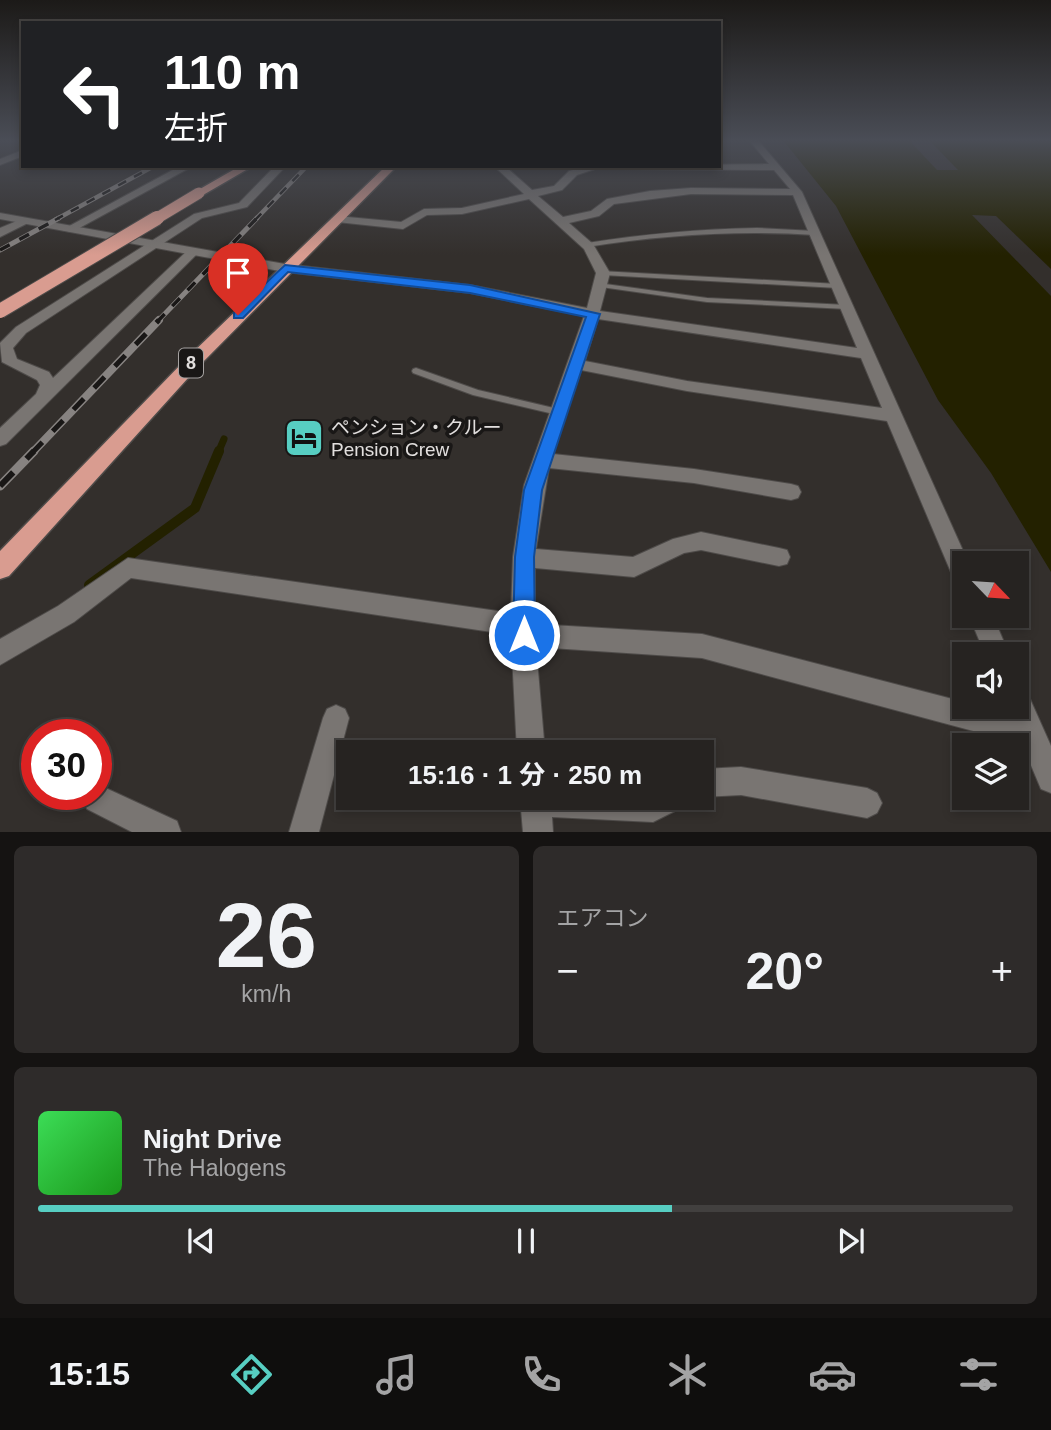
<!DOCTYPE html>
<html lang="ja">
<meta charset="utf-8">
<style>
:root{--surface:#262321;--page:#2e2b2a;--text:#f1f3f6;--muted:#a4a4a5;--line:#42403f;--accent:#57cec2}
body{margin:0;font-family:Helvetica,"Noto Sans JP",sans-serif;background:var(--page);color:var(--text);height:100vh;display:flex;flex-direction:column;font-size:26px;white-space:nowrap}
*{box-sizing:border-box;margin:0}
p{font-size:23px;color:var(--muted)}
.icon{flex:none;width:38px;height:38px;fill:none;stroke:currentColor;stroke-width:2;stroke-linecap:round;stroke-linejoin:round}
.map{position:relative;height:832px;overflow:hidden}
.panel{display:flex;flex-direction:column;gap:14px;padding:14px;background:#151312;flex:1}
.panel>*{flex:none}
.guide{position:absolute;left:21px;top:21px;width:700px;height:147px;border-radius:0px;box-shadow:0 4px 10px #0003,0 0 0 2px var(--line);background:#202124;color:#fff;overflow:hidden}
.needle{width:46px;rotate:115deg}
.controls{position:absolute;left:952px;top:551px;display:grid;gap:14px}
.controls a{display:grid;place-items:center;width:77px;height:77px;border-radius:0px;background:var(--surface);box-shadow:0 4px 10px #0003,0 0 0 2px var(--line);font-size:35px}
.speed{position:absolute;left:21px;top:719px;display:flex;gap:14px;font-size:35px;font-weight:700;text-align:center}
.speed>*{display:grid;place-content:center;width:91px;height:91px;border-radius:50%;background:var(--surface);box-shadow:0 4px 10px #0003,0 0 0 2px var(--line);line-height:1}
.speed .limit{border:10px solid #d22;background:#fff;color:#111}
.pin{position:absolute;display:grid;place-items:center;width:60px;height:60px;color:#fff;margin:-72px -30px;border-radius:50% 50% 50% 0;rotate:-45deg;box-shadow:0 0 7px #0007}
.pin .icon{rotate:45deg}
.me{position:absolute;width:77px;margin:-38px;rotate:0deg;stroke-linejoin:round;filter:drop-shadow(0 0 5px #0008)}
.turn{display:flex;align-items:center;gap:24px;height:147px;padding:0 28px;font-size:32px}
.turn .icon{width:91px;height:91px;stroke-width:2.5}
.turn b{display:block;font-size:49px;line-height:60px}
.big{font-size:52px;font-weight:700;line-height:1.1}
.panel .widget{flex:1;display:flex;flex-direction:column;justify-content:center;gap:10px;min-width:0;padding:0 24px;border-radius:10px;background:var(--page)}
.panel .dial{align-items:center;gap:0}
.dial b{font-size:91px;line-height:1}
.song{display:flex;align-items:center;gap:21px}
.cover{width:84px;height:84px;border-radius:10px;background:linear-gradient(135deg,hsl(130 70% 55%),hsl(120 70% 35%))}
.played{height:7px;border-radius:4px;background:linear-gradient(90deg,var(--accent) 65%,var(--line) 65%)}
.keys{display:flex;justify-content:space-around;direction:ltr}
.heat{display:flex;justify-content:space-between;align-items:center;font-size:38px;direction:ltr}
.panel .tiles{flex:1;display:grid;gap:14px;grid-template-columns:1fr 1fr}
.widget:last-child{grid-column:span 2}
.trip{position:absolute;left:336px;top:740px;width:378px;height:70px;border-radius:0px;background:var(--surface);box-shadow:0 4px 10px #0003,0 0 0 2px var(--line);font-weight:700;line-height:70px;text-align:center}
.dock{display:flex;height:112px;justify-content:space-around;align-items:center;background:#0f0e0d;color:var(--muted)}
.dock .icon{width:49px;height:49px}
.dock .on{color:var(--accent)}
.dock b{font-size:32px;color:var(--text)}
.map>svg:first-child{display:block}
.water{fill:#232100}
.pier{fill:#332f2c}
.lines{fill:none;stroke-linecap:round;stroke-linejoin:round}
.stream-far1{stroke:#232100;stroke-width:7}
.stream{stroke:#232100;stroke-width:10}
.service-casing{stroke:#4e4b49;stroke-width:2}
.minor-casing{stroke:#4e4b49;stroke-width:2}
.tertiary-casing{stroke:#4e4b49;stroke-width:2}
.trunk-casing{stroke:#4e4b49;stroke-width:3}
.service{fill:#797572;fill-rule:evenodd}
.minor{fill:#797572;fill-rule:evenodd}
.tertiary{fill:#797572;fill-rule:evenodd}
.trunk{fill:#d99c90;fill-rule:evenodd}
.rail-far3-casing{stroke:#878381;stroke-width:4.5}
.rail-far2-casing{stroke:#878381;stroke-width:5}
.rail-far1-casing{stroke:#878381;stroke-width:8}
.rail-casing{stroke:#878381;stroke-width:9}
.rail-far3{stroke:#191716;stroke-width:2.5;stroke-dasharray:9;stroke-linecap:butt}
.rail-far2{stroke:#191716;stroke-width:3.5;stroke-dasharray:11;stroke-linecap:butt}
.rail-far1{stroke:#191716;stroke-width:5;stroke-dasharray:15;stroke-linecap:butt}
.rail{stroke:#191716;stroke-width:6;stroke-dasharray:19;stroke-linecap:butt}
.trunk-bridge-far1-casing{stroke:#4e4b49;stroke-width:13;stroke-linecap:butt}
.trunk-bridge-casing{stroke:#4e4b49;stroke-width:16;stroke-linecap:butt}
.trunk-bridge-far1{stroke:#d99c90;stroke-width:11}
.trunk-bridge{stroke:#d99c90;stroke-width:14}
.route{fill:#1a73e8;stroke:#114b97;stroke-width:2}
.labels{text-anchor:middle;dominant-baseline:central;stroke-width:7;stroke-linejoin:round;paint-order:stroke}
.shield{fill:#191716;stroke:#a6a3a2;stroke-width:2}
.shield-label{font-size:18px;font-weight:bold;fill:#e2dfde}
.poi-label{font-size:19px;fill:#e2dfde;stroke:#191716;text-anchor:start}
</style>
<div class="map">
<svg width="1051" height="832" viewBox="0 0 1051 832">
<rect width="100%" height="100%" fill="#332f2c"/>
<polygon class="water" points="782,139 1051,139 1051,572 991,473 938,400 836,206"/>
<g class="pier">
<polygon points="908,139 928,139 958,170 937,170"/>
<polygon points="972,215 996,216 1051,269 1051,296"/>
</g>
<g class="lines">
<polyline class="stream-far1" points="218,453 224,439"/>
<polyline class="stream" points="89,585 195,508 219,451"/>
<g class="service-casing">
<g id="service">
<path d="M757,228L815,231L818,233L815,235C738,230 663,235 587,247L584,245L587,243C644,234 700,229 757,228Z"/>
<polygon points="600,271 838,284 842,286 838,288 603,275 600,275"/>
<polygon points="598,283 707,298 847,305 851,307 847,309 707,302 601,287 598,287"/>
<polygon points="416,368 478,390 558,409 563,412 558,415 473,395 413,373 412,371 413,369"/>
</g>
</g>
<g class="minor-casing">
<g id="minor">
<path d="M748,139H757L802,192L969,564H964V587L956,584L953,577L887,421L687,391L581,370L553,454L694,469L791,484L798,486L801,492L798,498L791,500L694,483L549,468L536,549L633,557L673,539L701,532L779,548L787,550L790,557L787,564L779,566L701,550L684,553L634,577L535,568V624L702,634L964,702V707H983L1010,714L1007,707H1017V686L1026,690L1051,746V793L1041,789L1022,744L702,658L536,647L545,752H517L511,635L131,578L74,622L0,665V639L58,606L128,558L511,613L513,557L524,485L584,316L470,293L285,272L279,268L285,264L470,285L587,308L596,273L584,249L529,199L462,214L427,215L403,229L337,222L331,219L337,216L401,222L424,209L462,208L524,194L494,166H505L532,190L554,186L569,171L587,166H604L577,175L562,190L538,196L563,217L591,211L607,199L650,191L691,188L790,189L774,170L617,169L612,166L769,164ZM691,194L793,195L857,348L600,311L610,273L593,244L569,223L599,216L614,204ZM598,319L861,358L882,408L687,381L585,361Z"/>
<polygon points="23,150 23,156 0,165 0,159"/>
<polygon points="180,166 193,166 72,232 62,230"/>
<polygon points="275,166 286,166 247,207 202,218 26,333 13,348 17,359 49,372 53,378 188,250 198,253 6,444 0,446 0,428 36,394 40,385 37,380 2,362 0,343 16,327 194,214 239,203"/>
<polygon points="24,218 30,221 28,223 0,237 0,228"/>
<polygon points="969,616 993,616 1009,654 985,654"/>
<polygon points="336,705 345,709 349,718 319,832 289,832 323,718 327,709"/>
<polygon points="741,767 867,788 877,793 882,803 877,813 867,818 741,795 702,797 702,769"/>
<polygon points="97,784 177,821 181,832 132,832 87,809 82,799 84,794 96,794"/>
<polygon points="520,798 686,798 681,808 653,822 552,817 553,832 523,832"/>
</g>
</g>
<g class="tertiary-casing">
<polygon id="tertiary" points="0,213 285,264 291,268 285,272 0,219"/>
</g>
<g class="trunk-casing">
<g id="trunk">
<polygon points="240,166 253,166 203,195 193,193"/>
<polygon points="386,166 397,166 198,367 9,576 0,579 0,551 186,359"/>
</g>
</g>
<use href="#service" class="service"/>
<use href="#minor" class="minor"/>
<use href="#tertiary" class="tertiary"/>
<use href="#trunk" class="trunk"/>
<g class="rail-far3-casing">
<g id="rail-far3">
<polyline points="55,220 154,166"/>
<polyline points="255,220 307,166"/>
</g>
</g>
<g class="rail-far2-casing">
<g id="rail-far2">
<polyline points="0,250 59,218"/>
<polyline points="157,322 257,218"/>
</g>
</g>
<g class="rail-far1-casing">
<polyline id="rail-far1" points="32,453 159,320"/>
</g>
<g class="rail-casing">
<polyline id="rail" points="0,486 34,451"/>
</g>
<use href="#rail-far3" class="rail-far3"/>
<use href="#rail-far2" class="rail-far2"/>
<use href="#rail-far1" class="rail-far1"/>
<use href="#rail" class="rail"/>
<g class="trunk-bridge-far1-casing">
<polyline id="trunk-bridge-far1" points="154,220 199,193"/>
</g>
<g class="trunk-bridge-casing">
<polyline id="trunk-bridge" points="0,311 157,218"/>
</g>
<use href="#trunk-bridge-far1" class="trunk-bridge-far1"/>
<use href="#trunk-bridge" class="trunk-bridge"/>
</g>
<linearGradient id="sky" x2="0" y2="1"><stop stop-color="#1c1a18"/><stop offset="0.55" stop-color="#4a4d56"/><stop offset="1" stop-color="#4a4d56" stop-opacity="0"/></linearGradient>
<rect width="1051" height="255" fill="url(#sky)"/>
<polygon class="route" points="285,265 470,285 600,314 542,490 534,557 535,635 532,643 524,646 516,643 513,635 515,557 524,490 586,317 470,293 288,272 243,318 234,318 234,313"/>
<defs>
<g id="hotel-square" transform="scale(2.0125)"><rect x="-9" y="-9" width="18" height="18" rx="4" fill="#57cec2" stroke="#191716"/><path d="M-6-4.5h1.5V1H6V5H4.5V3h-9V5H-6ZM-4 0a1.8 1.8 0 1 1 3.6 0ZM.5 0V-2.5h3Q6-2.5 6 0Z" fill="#111"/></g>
</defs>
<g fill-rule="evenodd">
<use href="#hotel-square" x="304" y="438"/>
</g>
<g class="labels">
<rect class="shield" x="179" y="348.5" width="24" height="29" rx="5"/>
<g class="shield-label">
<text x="191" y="363">8</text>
</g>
<g class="poi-label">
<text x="331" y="427">ペンション・クルー<tspan x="331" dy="22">Pension Crew</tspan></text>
</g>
</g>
</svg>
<div class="controls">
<a><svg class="needle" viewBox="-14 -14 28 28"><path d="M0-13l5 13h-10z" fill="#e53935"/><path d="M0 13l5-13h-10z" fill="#a4a4a5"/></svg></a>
<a><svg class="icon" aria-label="sound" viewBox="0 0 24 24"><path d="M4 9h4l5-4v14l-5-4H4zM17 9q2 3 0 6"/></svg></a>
<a><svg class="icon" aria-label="layers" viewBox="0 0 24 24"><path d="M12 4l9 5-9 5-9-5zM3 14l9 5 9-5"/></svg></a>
</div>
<div class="speed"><div class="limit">30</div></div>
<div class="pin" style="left:238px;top:315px;background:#d93025"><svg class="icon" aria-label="arrive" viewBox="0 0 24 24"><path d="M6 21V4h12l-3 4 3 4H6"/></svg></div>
<svg class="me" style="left:524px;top:635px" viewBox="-20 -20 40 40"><circle r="17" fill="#1a73e8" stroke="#fff" stroke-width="3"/><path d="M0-11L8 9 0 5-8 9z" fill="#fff"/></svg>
<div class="trip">15:16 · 1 分 · 250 m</div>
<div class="guide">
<div class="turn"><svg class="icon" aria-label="left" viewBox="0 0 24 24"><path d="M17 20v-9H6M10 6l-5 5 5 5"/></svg><div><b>110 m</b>左折</div></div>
</div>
</div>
<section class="panel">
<div class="tiles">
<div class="widget dial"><b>26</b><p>km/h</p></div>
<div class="widget"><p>エアコン</p>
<div class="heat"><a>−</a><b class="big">20°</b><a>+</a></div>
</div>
<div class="widget">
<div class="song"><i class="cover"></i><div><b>Night Drive</b><p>The Halogens</p></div></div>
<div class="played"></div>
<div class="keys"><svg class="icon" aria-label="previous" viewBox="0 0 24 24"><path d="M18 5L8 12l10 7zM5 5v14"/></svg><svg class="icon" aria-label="pause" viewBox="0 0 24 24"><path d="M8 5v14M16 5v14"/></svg><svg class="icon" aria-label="next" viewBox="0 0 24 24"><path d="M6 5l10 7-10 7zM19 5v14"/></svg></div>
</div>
</div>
</section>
<nav class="dock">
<b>15:15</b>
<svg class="icon on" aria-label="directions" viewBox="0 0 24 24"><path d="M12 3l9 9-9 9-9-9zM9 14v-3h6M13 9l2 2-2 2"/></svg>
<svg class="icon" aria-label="music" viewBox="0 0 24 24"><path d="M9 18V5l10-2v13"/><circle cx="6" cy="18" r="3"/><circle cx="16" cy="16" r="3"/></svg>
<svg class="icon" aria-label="phone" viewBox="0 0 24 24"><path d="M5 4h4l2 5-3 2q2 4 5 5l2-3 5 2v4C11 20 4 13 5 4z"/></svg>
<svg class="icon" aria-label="climate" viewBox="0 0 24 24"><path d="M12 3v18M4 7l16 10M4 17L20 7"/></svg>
<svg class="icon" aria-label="car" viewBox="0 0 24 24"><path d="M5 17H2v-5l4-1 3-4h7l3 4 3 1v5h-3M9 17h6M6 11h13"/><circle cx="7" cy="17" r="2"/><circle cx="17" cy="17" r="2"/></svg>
<svg class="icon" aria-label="filters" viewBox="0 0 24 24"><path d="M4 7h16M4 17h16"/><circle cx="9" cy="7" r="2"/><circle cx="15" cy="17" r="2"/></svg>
</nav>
